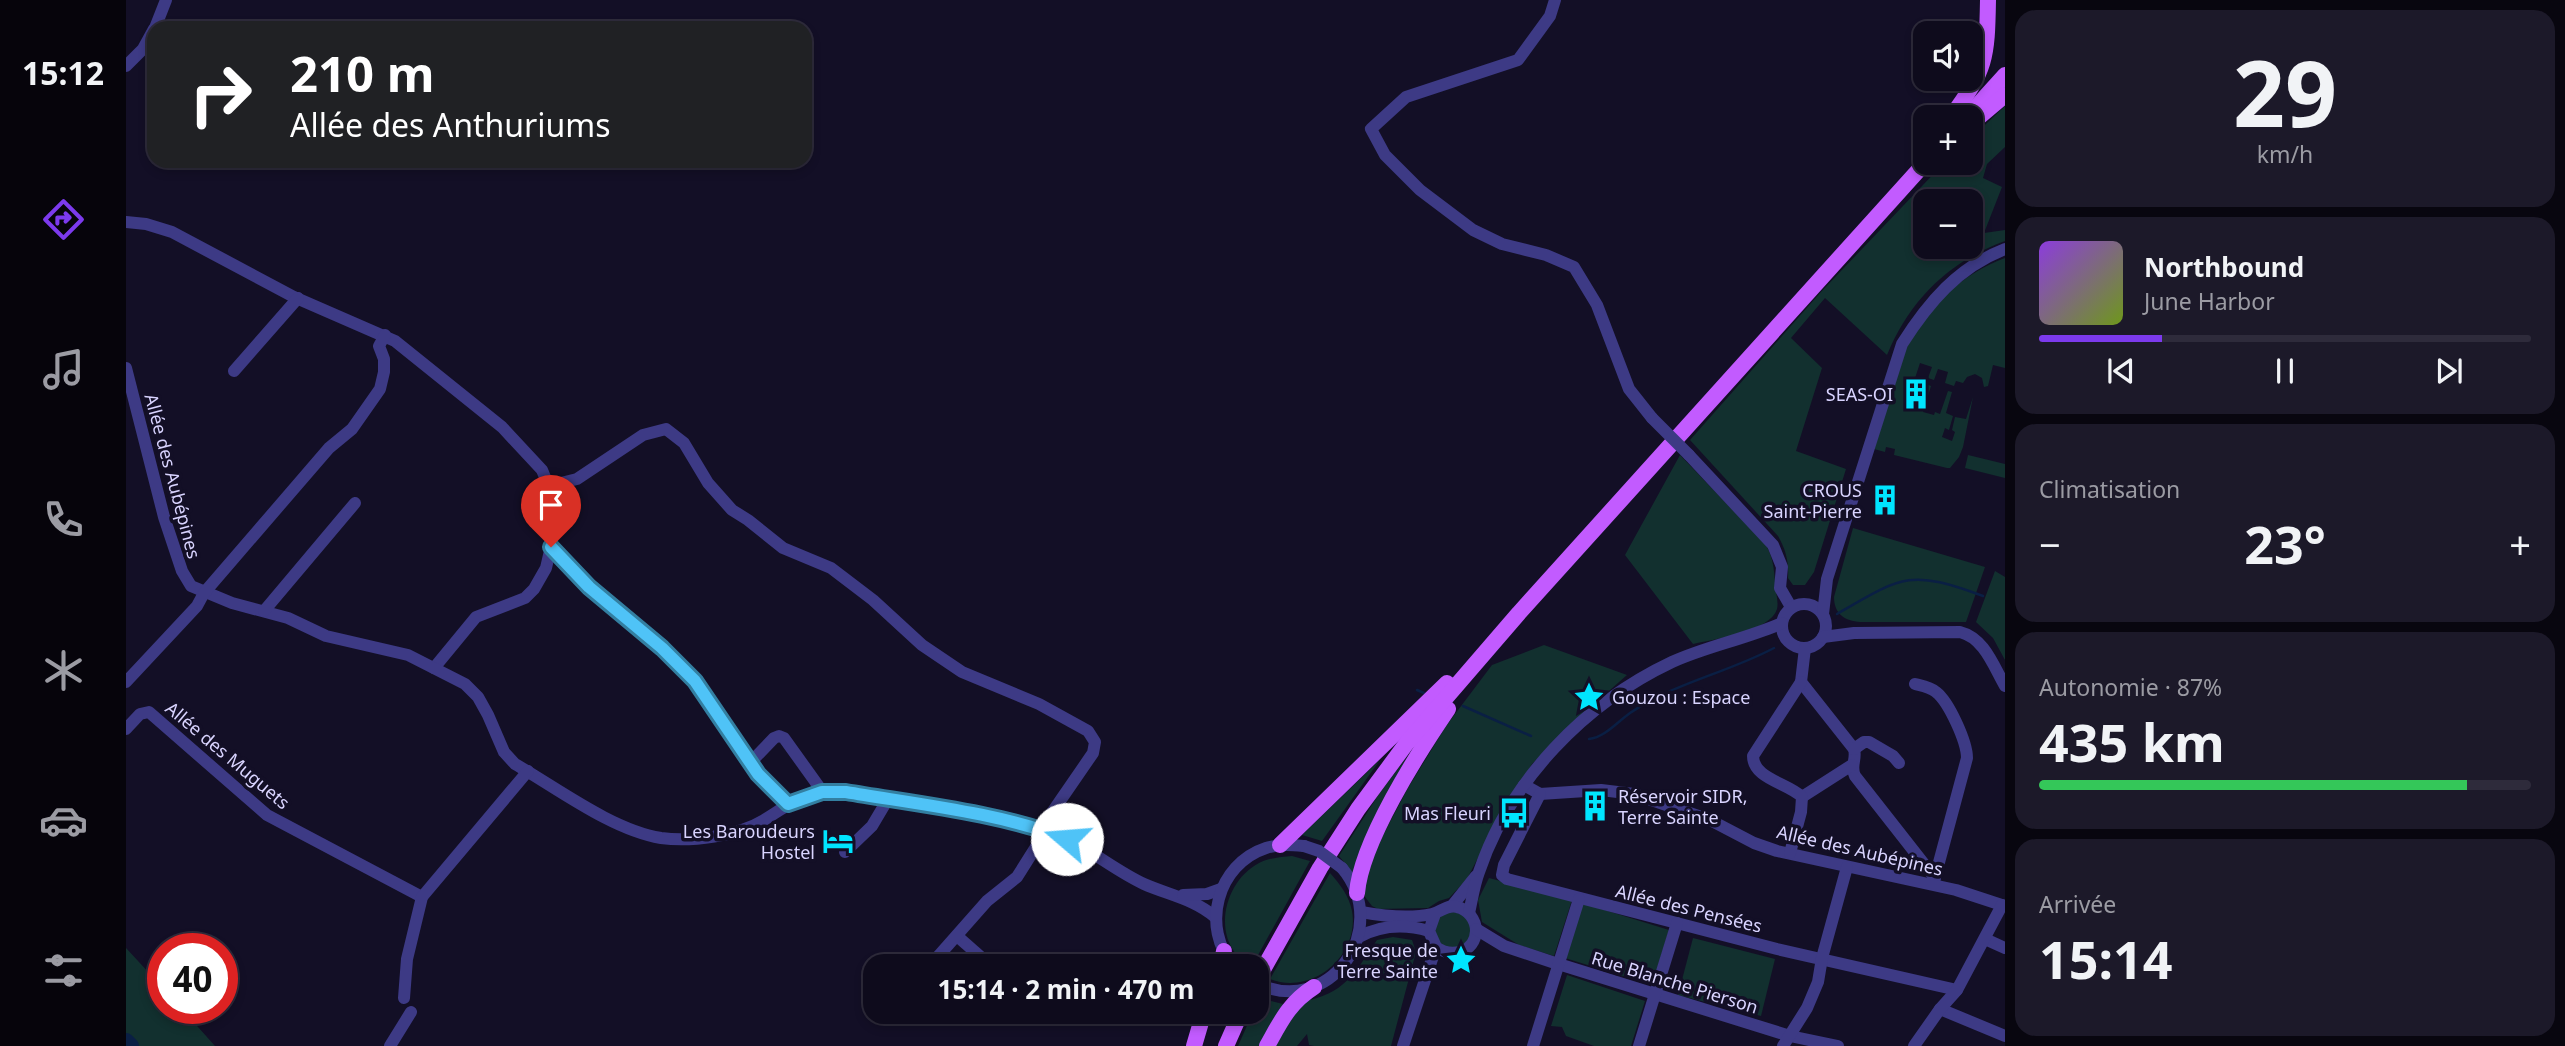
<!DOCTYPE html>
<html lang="fr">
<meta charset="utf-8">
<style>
:root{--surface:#0e0b1c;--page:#1c1929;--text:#f1f3f6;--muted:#9b9ba3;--line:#2e2b3b;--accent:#7c3aed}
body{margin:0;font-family:"Noto Sans",sans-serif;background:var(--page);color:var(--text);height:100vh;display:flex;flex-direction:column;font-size:26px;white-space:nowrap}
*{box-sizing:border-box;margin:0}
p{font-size:23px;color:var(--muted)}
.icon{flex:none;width:38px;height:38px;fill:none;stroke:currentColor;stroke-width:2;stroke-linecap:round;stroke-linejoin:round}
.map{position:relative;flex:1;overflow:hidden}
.drawer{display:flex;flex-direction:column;gap:10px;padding:10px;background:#08060f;width:560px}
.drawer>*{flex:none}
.guide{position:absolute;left:21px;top:21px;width:665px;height:147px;border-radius:21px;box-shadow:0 4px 10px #0003,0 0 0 2px var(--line);background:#202124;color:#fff;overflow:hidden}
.tools{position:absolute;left:1787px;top:21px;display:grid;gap:14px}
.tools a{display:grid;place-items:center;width:70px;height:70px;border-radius:14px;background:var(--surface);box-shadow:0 4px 10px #0003,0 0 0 2px var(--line);font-size:35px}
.speed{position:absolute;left:21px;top:933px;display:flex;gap:14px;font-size:35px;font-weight:700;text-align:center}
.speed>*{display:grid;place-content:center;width:91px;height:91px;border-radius:50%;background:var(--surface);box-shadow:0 4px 10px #0003,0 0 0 2px var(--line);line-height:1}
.speed .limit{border:10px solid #d22;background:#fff;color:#111}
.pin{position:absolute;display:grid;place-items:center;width:60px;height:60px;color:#fff;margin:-72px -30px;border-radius:50% 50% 50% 0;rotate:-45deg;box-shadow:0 0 7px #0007}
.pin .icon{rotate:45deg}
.me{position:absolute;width:77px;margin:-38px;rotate:288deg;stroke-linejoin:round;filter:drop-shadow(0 0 5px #0008)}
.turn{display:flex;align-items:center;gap:24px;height:147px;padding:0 28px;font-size:32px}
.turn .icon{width:91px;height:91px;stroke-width:2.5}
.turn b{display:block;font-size:49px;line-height:60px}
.big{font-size:52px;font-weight:700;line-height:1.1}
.drawer .tile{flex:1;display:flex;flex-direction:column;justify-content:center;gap:10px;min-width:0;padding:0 24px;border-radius:21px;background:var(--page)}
.drawer .dial{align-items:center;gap:0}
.dial b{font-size:91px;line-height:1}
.song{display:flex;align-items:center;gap:21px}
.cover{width:84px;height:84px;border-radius:10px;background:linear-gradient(135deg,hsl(270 70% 55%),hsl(80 70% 35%))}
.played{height:7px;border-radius:4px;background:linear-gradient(90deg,var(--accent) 25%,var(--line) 25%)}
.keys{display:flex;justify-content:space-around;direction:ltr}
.heat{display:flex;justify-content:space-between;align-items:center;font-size:38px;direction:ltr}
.charge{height:10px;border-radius:5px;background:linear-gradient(90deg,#34c759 87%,var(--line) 0)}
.trip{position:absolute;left:737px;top:954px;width:406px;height:70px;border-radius:21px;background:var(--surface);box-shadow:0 4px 10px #0003,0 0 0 2px var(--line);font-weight:700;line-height:70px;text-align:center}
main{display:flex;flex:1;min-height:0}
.menu{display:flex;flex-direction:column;width:126px;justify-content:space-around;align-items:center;background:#06040b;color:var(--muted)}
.menu .icon{width:49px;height:49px}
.menu .active{color:var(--accent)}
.menu b{font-size:32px;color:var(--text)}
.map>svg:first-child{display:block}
.green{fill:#12302f;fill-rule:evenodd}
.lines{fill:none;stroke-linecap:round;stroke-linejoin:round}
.stream{stroke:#0a1f44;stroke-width:2.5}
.river{stroke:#0a1f44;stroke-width:16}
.minor{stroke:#3d3a85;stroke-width:12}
.major{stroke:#c25bff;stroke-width:16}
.minor-bridge{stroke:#3d3a85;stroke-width:12}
.route-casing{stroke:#337fa1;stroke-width:18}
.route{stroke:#4fc3f7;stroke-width:12}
.labels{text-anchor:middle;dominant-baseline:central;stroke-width:7;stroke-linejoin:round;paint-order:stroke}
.poi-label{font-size:18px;fill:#d9d4ff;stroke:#130f26;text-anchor:end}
.street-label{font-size:18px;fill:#d9d4ff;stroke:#130f26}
</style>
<main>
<nav class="menu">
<b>15:12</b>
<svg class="icon active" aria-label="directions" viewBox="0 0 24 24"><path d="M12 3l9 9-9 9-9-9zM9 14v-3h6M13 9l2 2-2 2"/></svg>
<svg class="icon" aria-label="music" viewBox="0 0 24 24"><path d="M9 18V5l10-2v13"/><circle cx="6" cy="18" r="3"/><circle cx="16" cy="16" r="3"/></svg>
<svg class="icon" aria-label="phone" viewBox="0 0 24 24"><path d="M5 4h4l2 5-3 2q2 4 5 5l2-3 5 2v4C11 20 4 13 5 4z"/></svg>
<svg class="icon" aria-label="climate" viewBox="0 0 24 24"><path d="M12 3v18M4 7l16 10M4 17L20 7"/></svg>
<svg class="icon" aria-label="car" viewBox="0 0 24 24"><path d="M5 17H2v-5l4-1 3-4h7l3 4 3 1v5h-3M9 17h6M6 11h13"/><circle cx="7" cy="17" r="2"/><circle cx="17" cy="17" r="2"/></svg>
<svg class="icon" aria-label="filters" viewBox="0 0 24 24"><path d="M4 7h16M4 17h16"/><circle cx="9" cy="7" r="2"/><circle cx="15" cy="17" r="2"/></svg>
</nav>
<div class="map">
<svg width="1879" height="1046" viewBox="0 0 1879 1046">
<rect width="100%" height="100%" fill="#130f26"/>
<g class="green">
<path d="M1879,106V147L1861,164L1857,178L1876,187L1858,233L1879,230V241C1822,262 1784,300 1761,355L1699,298L1665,338L1696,368L1670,451L1720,469L1688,572L1679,585H1667L1662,578C1663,562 1660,550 1652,536L1564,440L1694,293L1817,164L1844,163L1845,138ZM1799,201H1844V247H1799Z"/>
<path d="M1879,258V368L1867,365L1862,386L1858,387L1856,378L1849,374L1841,377L1837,383L1830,381L1828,386L1819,383L1822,372L1812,369L1808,380L1802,378L1806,367L1794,363L1781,402L1792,407L1800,384L1805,386L1797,412L1808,415L1809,412L1814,414L1822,391L1826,392L1820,413L1827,416L1823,430L1819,428L1816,437L1826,441L1829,432L1826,430L1829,417L1840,419L1847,397L1837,447L1833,457L1824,468H1821L1768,455L1769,449L1760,447L1759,452L1748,449C1758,418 1768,375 1781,346C1800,306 1838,273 1879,258Z"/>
<path d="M1554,455L1640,545C1647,558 1648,568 1649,582C1649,591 1653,601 1651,609C1644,632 1588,639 1567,644L1499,555Z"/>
<polygon points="1842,455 1879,464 1879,478 1839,468"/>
<path d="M1727,528L1859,567L1840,622H1734C1719,621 1708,614 1708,597Z"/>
<polygon points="1869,571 1879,577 1879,660 1867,638 1850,622"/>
<polygon points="1418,645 1501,675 1441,728 1406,764 1371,821 1341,879 1323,898 1313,901 1302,908 1252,909 1246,906 1239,897 1238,877 1241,865 1282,788 1320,726 1366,665"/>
<polygon points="1291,744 1236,845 1227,873 1213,856 1253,794"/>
<polygon points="1254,760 1196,841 1176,835"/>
<path d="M1166,856L1184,861L1126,966C1119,964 1114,960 1109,953C1088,925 1102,879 1133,863C1143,858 1155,857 1166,856Z"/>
<path d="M1204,873C1214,884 1223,896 1226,911C1234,955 1186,996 1144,979Z"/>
<polygon points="1363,878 1446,900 1428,956 1393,945 1356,922 1352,900"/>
<polygon points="1456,903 1543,930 1526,985 1439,958"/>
<circle cx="1327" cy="930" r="18"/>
<path d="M1267,937L1286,940L1290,952L1265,1046H1188L1183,1045L1181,1034L1171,1046H1149L1175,1002C1220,993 1227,975 1251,940Z"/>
<polygon points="1567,938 1649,959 1635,1016 1552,995"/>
<polygon points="0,948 37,988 37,1008 55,1008 89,1046 0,1046"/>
<polygon points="1441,975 1519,1001 1505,1046 1468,1046 1440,1036 1436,1027 1425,1026"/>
<polygon points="1133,998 1157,1004 1134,1046 1112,1046 1127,1012 1130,1012"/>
</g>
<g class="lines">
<g class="stream">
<path d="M1711,614C1776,576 1784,569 1857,596"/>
<polyline points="1291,690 1298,693"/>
<polyline points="1337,706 1405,736"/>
<path d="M1463,739C1479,737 1490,723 1504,713C1548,683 1601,673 1648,648"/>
</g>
<polyline class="river" points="0,1041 5,1046"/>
<g class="minor">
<polyline points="1429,0 1424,16 1392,60 1280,97 1245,129 1259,155 1294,190 1347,230 1376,244 1420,255 1448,267 1471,305 1503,389 1526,418"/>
<polyline points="29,28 40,0"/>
<polyline points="0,66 17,49 28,29"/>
<polyline points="0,222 20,224 46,232 168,297 269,341 376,427 416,470 425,492 428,517 426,542 420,568 408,589 399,598 350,617 308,668"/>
<path d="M0,368L38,517L56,571L65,586L106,603L162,618L200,636L282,655L339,684L352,697L362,715L378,752L389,764C431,788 486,830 535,838C565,842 612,836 638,820C656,809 673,796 695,792C720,788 749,797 774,801C823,810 895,818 939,838C967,851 990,871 1018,884C1043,895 1068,899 1089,917"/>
<polyline points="108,371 172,298"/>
<polyline points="1563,455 1647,545 1656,567 1654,588 1665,607"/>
<polyline points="423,486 451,479 517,435 540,429 558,443 582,483 606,510 622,520 657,548 705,568 747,600 796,645 836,672 913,704 962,731 969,742 967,753 914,830"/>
<polyline points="425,547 463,587 536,648 569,681 632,774 662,804"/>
<circle cx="1678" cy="626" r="22"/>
<polyline points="138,611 229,503"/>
<path d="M1697,614L1701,579L1776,344C1802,303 1832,267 1879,249"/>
<path d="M1697,637L1728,633L1834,632C1858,638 1867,665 1879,686"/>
<path d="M1679,648L1675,682L1728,749C1731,759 1724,766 1729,776L1809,878"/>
<polyline points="0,682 71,606 78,593 203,448 226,429 254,389 258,372 258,359 253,346 259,335"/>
<path d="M1789,684C1797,686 1804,687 1810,692C1823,702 1841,742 1841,758L1808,881"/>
<polyline points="0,729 14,714 23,712 141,815 296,897"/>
<polyline points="1728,749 1738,742 1743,742 1767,756 1773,763"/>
<polyline points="624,763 648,738 653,736 658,738 696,791"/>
<polyline points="1398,785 1414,794 1475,790 1508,794 1584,820 1628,843 1651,851 1830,890 1879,906"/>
<polyline points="1414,794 1378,865 1376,875 1381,879 1651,949 1831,990"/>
<polyline points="1676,797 1726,765"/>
<polyline points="719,852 746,826 762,799"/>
<path d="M1664,853L1675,812L1676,797C1662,783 1627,779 1627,756L1675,682"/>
<polyline points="1057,895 1081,894 1095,889"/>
<polyline points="1326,906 1350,876"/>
<path d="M1235,912C1257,916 1284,919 1306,914C1315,912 1321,904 1331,907C1342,909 1350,920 1350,931C1349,953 1325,958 1310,947L1303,931L1309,914"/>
<path d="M1343,913C1346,900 1348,885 1353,872C1384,780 1459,703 1546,662C1581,646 1620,639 1656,623"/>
<polyline points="1350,929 1378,946 1426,962 1664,1036 1712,1046"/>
<polyline points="831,936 865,966"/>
<path d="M1233,937C1255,925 1279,924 1303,931"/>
<polyline points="1859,939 1879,948"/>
<polyline points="808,961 861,901 891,877 920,831"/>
<path d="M1108,966C1074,928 1091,864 1140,848C1153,844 1165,845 1178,846"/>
<path d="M1130,983C1203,1019 1267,929 1216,868"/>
<polyline points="278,998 281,959 296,897 402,771"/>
<polyline points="1814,1009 1879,1036"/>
<polyline points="264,1046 285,1012"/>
<polyline points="1277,1046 1310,947"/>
<polyline points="1407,1046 1453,899"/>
<polyline points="1513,1046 1551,923"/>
<polyline points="1657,1046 1681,1008 1692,982 1696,958 1721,867"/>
<polyline points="1788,1046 1814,1009 1831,990 1876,905"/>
</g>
<g class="major">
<path d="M1825,117C1860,69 1861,59 1862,0"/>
<polyline points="1841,117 1879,75"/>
<polyline points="1846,123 1879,95"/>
<polyline points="1154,845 1321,683"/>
<path d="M1231,893C1235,842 1292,753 1322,709"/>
<polyline points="1095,966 1098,951"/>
<polyline points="1130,982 1194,868 1232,809 1280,744 1393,613 1799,163"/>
<polyline points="1068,1046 1078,1012"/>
<polyline points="1100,1046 1115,1012"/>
<path d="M1141,1046C1155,1021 1163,1003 1188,987"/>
</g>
<g class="minor-bridge">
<polyline points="1526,418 1563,455"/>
<polyline points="1178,846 1193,851 1216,868"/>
</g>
</g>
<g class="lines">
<g class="route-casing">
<path id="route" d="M425,547L463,587L536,648L569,681L632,774L662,804L696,792H720C791,804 875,813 941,839"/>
</g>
<use href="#route" class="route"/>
</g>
<defs>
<g id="building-bare" transform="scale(2.415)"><path d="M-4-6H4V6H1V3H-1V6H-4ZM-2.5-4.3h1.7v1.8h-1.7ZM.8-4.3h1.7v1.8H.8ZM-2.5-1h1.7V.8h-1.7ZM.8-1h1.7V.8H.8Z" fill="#00e5ff" stroke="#130f26" stroke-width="2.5" paint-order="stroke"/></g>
<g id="sight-bare" transform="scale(2.415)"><path d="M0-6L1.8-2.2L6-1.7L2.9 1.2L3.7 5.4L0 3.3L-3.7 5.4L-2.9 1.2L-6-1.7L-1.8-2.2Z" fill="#00e5ff" stroke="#130f26" stroke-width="2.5" paint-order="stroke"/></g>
<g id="bus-bare" transform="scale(2.415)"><path d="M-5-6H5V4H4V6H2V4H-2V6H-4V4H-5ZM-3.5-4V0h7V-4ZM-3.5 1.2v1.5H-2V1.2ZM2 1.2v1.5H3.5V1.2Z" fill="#00e5ff" stroke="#130f26" stroke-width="2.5" paint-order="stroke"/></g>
<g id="hotel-bare" transform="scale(2.415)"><path d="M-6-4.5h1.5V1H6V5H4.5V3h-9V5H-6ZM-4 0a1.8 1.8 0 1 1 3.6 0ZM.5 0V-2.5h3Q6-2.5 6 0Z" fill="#00e5ff" stroke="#130f26" stroke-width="2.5" paint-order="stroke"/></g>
</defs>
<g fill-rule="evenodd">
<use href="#building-bare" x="1790" y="394"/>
<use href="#building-bare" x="1759" y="500"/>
<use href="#sight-bare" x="1463" y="697"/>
<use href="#building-bare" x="1469" y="806"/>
<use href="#bus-bare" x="1388" y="813"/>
<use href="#hotel-bare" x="712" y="841"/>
<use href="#sight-bare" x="1335" y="960"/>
</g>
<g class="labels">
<g class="poi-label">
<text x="1767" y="394">SEAS-OI</text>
<text x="1736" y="490">CROUS<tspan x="1736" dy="21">Saint-Pierre</tspan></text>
<text x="1486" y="697" text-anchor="start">Gouzou : Espace</text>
<text x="1492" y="796" text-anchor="start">Réservoir SIDR,<tspan x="1492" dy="21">Terre Sainte</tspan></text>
<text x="1365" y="813">Mas Fleuri</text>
<text x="689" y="831">Les Baroudeurs<tspan x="689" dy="21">Hostel</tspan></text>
<text x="1312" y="950">Fresque de<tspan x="1312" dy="21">Terre Sainte</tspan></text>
</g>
<g class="street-label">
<text transform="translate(47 476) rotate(75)">Allée des Aubépines</text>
<text transform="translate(102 755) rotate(40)">Allée des Muguets</text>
<text transform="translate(1734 850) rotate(13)">Allée des Aubépines</text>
<text transform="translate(1563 908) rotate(14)">Allée des Pensées</text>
<text transform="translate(1549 982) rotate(17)">Rue Blanche Pierson</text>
</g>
</g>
</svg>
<div class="tools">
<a><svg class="icon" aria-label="sound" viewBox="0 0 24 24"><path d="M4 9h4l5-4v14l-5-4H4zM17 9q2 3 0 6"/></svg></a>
<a>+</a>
<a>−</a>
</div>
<div class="speed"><div class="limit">40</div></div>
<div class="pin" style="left:425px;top:547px;background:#d93025"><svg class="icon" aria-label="arrive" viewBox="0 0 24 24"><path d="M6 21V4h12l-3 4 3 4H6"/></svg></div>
<svg class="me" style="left:941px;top:839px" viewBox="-20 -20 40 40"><circle r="19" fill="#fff"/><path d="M0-13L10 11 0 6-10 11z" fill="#4fc3f7"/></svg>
<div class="trip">15:14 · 2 min · 470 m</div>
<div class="guide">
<div class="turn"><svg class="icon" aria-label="right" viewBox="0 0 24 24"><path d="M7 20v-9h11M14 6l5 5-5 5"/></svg><div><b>210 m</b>Allée des Anthuriums</div></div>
</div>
</div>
<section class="drawer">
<div class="tile dial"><b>29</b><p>km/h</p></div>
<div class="tile">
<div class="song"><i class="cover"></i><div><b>Northbound</b><p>June Harbor</p></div></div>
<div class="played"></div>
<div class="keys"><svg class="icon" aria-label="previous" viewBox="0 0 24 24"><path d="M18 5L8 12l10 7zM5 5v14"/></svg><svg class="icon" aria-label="pause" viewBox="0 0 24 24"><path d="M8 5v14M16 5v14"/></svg><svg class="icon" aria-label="next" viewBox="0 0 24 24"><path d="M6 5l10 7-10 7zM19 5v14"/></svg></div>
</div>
<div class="tile"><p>Climatisation</p>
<div class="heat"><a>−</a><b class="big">23°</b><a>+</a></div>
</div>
<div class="tile"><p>Autonomie · 87%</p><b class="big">435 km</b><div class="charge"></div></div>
<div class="tile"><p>Arrivée</p><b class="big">15:14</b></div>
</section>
</main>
